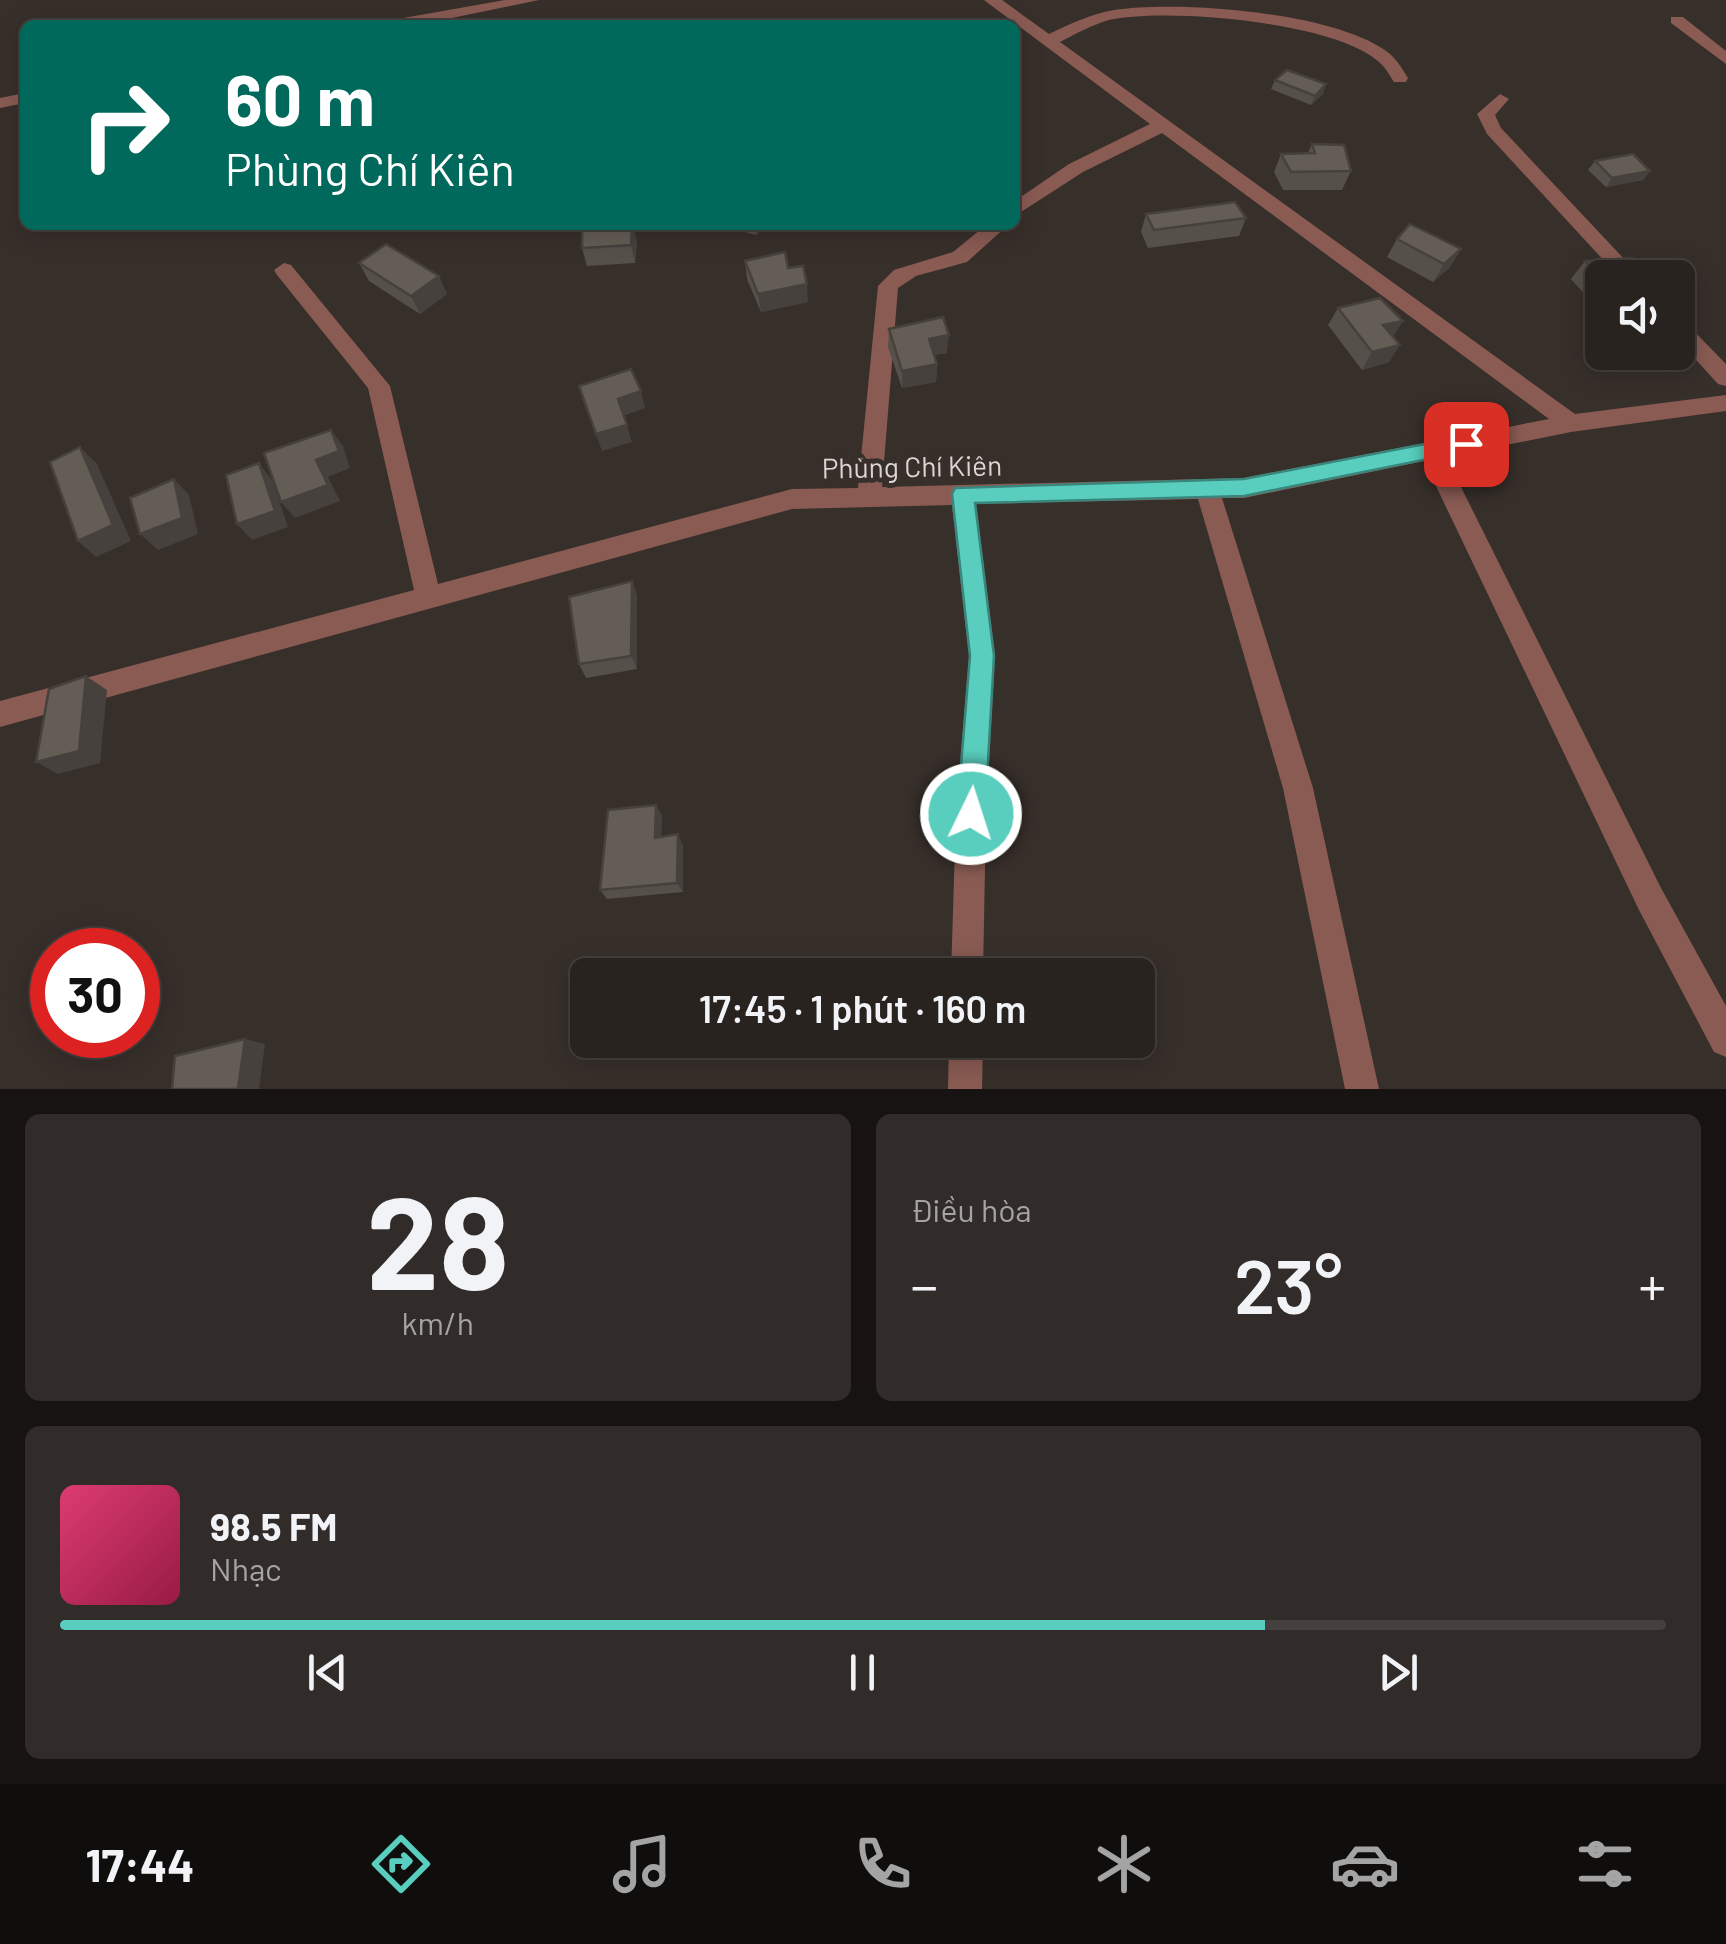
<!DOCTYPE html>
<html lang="vi">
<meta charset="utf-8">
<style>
:root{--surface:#292320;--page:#312b29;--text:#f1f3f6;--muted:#a5a4a5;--line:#45403e;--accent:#59cebe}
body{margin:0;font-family:Barlow,sans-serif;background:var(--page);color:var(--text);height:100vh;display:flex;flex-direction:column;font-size:38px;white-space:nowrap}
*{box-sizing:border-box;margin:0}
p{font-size:32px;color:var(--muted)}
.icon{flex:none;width:55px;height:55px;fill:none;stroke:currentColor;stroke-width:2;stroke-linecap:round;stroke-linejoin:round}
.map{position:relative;height:1089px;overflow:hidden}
.side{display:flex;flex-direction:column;gap:25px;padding:25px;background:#171312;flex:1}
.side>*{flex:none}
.top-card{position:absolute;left:20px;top:20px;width:1000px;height:210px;border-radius:15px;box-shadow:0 5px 25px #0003,0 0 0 2px var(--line);background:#00695c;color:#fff;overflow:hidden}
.fabs{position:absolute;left:1585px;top:260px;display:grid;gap:20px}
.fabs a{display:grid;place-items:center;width:110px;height:110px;border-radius:15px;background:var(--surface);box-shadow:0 5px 25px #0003,0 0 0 2px var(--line);font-size:50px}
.speed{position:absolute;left:30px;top:928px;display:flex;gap:20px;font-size:50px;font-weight:700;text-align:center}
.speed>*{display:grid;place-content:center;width:130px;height:130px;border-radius:50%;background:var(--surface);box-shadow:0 5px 25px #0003,0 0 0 2px var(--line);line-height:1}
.speed .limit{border:15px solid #d22;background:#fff;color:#111}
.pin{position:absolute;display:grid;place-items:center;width:85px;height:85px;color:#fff;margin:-42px;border-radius:20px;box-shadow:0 5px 15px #0006}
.me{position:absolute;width:110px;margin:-55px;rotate:4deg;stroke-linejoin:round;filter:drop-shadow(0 0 8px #0008)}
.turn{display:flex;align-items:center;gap:35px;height:210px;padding:0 40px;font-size:45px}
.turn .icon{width:130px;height:130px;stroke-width:2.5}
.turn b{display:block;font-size:70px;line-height:85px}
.big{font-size:75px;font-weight:600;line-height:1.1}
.side .card{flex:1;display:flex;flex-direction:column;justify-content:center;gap:15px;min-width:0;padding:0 35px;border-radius:15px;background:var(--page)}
.side .dial{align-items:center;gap:0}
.dial b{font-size:130px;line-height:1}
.song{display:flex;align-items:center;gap:30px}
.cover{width:120px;height:120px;border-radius:15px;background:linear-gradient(135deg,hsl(340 70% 55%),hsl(340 70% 35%))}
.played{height:10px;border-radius:5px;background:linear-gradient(90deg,var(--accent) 75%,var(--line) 75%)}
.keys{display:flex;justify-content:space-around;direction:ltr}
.heat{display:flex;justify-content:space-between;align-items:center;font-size:55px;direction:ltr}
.side .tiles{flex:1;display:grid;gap:25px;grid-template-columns:1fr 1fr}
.card:last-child{grid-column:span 2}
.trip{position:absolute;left:570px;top:958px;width:585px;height:100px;border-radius:15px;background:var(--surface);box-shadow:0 5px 25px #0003,0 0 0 2px var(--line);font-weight:600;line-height:100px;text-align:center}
.tab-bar{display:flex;height:160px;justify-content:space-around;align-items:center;background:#100e0d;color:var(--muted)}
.tab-bar .icon{width:70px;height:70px}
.tab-bar .on{color:var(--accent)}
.tab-bar b{font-size:45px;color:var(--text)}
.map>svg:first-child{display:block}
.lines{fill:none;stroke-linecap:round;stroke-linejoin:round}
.street{fill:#895b53;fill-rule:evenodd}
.wall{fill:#56504a}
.shaded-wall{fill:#46413c}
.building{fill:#645d56;stroke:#46413c;stroke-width:2.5}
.route{fill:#59cebe;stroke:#3a867c;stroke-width:2.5}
.labels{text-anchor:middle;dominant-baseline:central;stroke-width:10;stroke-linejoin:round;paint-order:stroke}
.street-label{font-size:28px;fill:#dcd6d3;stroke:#372f2a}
</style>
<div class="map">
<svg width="1726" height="1089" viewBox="0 0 1726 1089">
<rect width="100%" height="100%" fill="#372f2a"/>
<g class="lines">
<g class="street">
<polygon points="505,0 539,0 418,25 384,25 392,20"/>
<path d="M984,0H1002L1049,34C1070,24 1091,14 1114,10C1178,0 1338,12 1390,54C1397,60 1403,70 1408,78L1406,82H1394C1390,76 1386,68 1380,63C1339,22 1165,7 1109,20C1092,25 1075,34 1060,42L1575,414L1726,395V411L1571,432L1446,457L1661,888L1726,1006V1057L1714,1052L1639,910L1424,461L1244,498H1222L1313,788L1379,1089H1345L1283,788L1198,499L976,504L995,656L986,814L983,975H951L956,814L969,656L952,505L792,509L0,727V701L414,590L368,388L277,275L274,270L284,263L291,265L390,386L438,584L792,489L858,488L878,286L894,270L953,252L986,225H1008L967,262L916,276L898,288L882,487L1244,478L1549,419L1162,133L1083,172L1015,216V201L1069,164L1150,124Z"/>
<polygon points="1671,17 1683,17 1726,51 1726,64 1671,23"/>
<polygon points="25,93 25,103 0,108 0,98"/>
<polygon points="1500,94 1509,99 1495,115 1501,128 1642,278 1620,278 1487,134 1477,114"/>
<polygon points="1678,320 1685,322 1726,364 1726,386 1718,384 1678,340"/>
<polygon points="949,1040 983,1040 982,1089 948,1089"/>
</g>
</g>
<g class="wall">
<polygon points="1275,80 1326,84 1323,94 1311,105 1271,89"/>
<polygon points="1312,144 1351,171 1342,190 1283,190 1274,172 1281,154 1308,153"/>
<polygon points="1595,161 1650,171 1643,180 1606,187 1588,170"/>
<polygon points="1146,214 1246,218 1239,236 1148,248 1141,232"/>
<polygon points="718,225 767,225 756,235"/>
<polygon points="1397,239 1461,249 1450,267 1433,282 1387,257"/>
<polygon points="637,240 635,263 587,266 582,248"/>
<polygon points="745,261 788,268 808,302 761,312 747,279"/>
<polygon points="1585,261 1602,278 1602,314 1571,279"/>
<polygon points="359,263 447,294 420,314 369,281"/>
<polygon points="1338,308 1403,321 1393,336 1389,362 1362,370 1328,325"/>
<polygon points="889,329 947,353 934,355 937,364 936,382 902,388 888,347"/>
<polygon points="632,581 637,596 637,669 586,678 579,664"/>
<polygon points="656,805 662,816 661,837 683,845 683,892 607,899 600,890"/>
</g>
<g class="shaded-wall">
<polygon points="1326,84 1323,94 1311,105 1315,96"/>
<polygon points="1650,171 1643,180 1606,187 1612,178"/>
<polygon points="632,225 637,240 635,263 631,245"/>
<polygon points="755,225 767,225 756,235"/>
<polygon points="1461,249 1450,267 1433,282 1444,264"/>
<polygon points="439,276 447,294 420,314 411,296"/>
<polygon points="807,284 808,302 761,312 758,294"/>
<polygon points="1403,321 1392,338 1383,325"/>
<polygon points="949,335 947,353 928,356 929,339"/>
<polygon points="1400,345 1389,362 1362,370 1372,352"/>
<polygon points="937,364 936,382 902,388 902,371"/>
<polygon points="641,391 645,408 623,416 618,399"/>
<polygon points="627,425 632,442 602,451 596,434"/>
<polygon points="331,430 343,446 350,468 328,477 340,501 295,518 281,502 316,460"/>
<polygon points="80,447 97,464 131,541 96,557 78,541"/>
<polygon points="259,463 272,480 288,527 252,540 237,524"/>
<polygon points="174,479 189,495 198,534 158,550 140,534"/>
<polygon points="632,581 637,596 637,669 631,656"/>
<polygon points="86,676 107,690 100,763 58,774 36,762"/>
<polygon points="656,805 662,816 660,848 655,838"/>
<polygon points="678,834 683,845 683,892 677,883"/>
<polygon points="245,1039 265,1044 259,1089 238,1089"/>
</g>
<g class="building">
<polygon points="1287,70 1326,84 1315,96 1275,80"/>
<polygon points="1312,144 1344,145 1351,171 1291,172 1281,154 1315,153"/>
<polygon points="1633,154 1650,171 1612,178 1595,161"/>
<polygon points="1235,202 1246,218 1154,230 1146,214"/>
<polygon points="1410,224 1461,249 1444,264 1397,239"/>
<polygon points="599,225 632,225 631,245 582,248 582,227"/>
<polygon points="386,244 439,276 411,296 359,263"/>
<polygon points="785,252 788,268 803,266 807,284 758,294 745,261"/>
<polygon points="1632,258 1638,278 1602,278 1602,280 1585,261"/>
<polygon points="1380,298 1403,321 1383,325 1400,345 1372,352 1338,308"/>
<polygon points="943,317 949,335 929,339 937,364 902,371 889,329"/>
<polygon points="631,369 641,391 618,399 627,425 596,434 579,386"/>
<polygon points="331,430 339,451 316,460 328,485 281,502 264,453"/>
<polygon points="80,447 113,525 78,541 50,462"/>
<polygon points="259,463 275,511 237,524 226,475"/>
<polygon points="174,479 182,518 140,534 130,498"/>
<polygon points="632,581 631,656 579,664 569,597"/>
<polygon points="86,676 79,751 36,762 49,689"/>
<polygon points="656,805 655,838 678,834 677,883 600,890 608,810"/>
<polygon points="245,1039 238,1089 172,1089 175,1056"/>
</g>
<polygon class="route" points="1466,436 1473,438 1477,444 1473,450 1244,496 975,503 994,656 985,814 981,823 971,827 961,823 957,814 970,656 952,494 955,488 1244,479"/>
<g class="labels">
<g class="street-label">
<text transform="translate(912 466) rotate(-1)">Phùng Chí Kiên</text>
</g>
</g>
</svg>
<div class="fabs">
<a><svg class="icon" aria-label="sound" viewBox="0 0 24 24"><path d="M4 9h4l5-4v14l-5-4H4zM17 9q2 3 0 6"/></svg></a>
</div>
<div class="speed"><div class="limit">30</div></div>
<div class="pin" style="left:1466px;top:444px;background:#d93025"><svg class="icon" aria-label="arrive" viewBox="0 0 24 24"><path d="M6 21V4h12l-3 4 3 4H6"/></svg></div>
<svg class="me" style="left:971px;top:814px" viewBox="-20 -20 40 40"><circle r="17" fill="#59cebe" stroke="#fff" stroke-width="3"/><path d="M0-11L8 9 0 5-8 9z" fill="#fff"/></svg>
<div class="trip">17:45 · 1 phút · 160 m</div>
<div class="top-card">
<div class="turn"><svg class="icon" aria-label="right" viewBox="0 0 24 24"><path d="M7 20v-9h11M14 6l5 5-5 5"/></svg><div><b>60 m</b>Phùng Chí Kiên</div></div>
</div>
</div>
<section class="side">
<div class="tiles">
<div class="card dial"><b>28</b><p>km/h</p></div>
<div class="card"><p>Điều hòa</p>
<div class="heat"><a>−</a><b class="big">23°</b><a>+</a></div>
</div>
<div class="card">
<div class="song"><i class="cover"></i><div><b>98.5 FM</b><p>Nhạc</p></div></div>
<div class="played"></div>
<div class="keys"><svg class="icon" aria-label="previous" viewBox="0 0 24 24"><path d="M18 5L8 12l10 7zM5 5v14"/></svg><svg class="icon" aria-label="pause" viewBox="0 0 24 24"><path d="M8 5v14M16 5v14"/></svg><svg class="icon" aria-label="next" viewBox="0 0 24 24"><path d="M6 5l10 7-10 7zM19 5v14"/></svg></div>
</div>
</div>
</section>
<nav class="tab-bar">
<b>17:44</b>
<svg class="icon on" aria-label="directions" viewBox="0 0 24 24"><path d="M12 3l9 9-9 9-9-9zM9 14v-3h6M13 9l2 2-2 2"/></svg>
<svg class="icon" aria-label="music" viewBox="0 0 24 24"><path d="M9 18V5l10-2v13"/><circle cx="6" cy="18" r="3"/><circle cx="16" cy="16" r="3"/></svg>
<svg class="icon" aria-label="phone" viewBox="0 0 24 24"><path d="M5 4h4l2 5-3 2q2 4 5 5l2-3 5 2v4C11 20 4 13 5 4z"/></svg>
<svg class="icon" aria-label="climate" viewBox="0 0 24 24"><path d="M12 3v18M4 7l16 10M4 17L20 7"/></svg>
<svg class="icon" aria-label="car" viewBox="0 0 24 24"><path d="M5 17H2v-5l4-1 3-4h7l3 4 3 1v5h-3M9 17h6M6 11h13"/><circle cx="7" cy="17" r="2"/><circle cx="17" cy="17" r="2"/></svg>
<svg class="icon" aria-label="filters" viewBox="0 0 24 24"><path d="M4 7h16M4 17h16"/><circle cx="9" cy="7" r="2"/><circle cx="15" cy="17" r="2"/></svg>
</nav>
